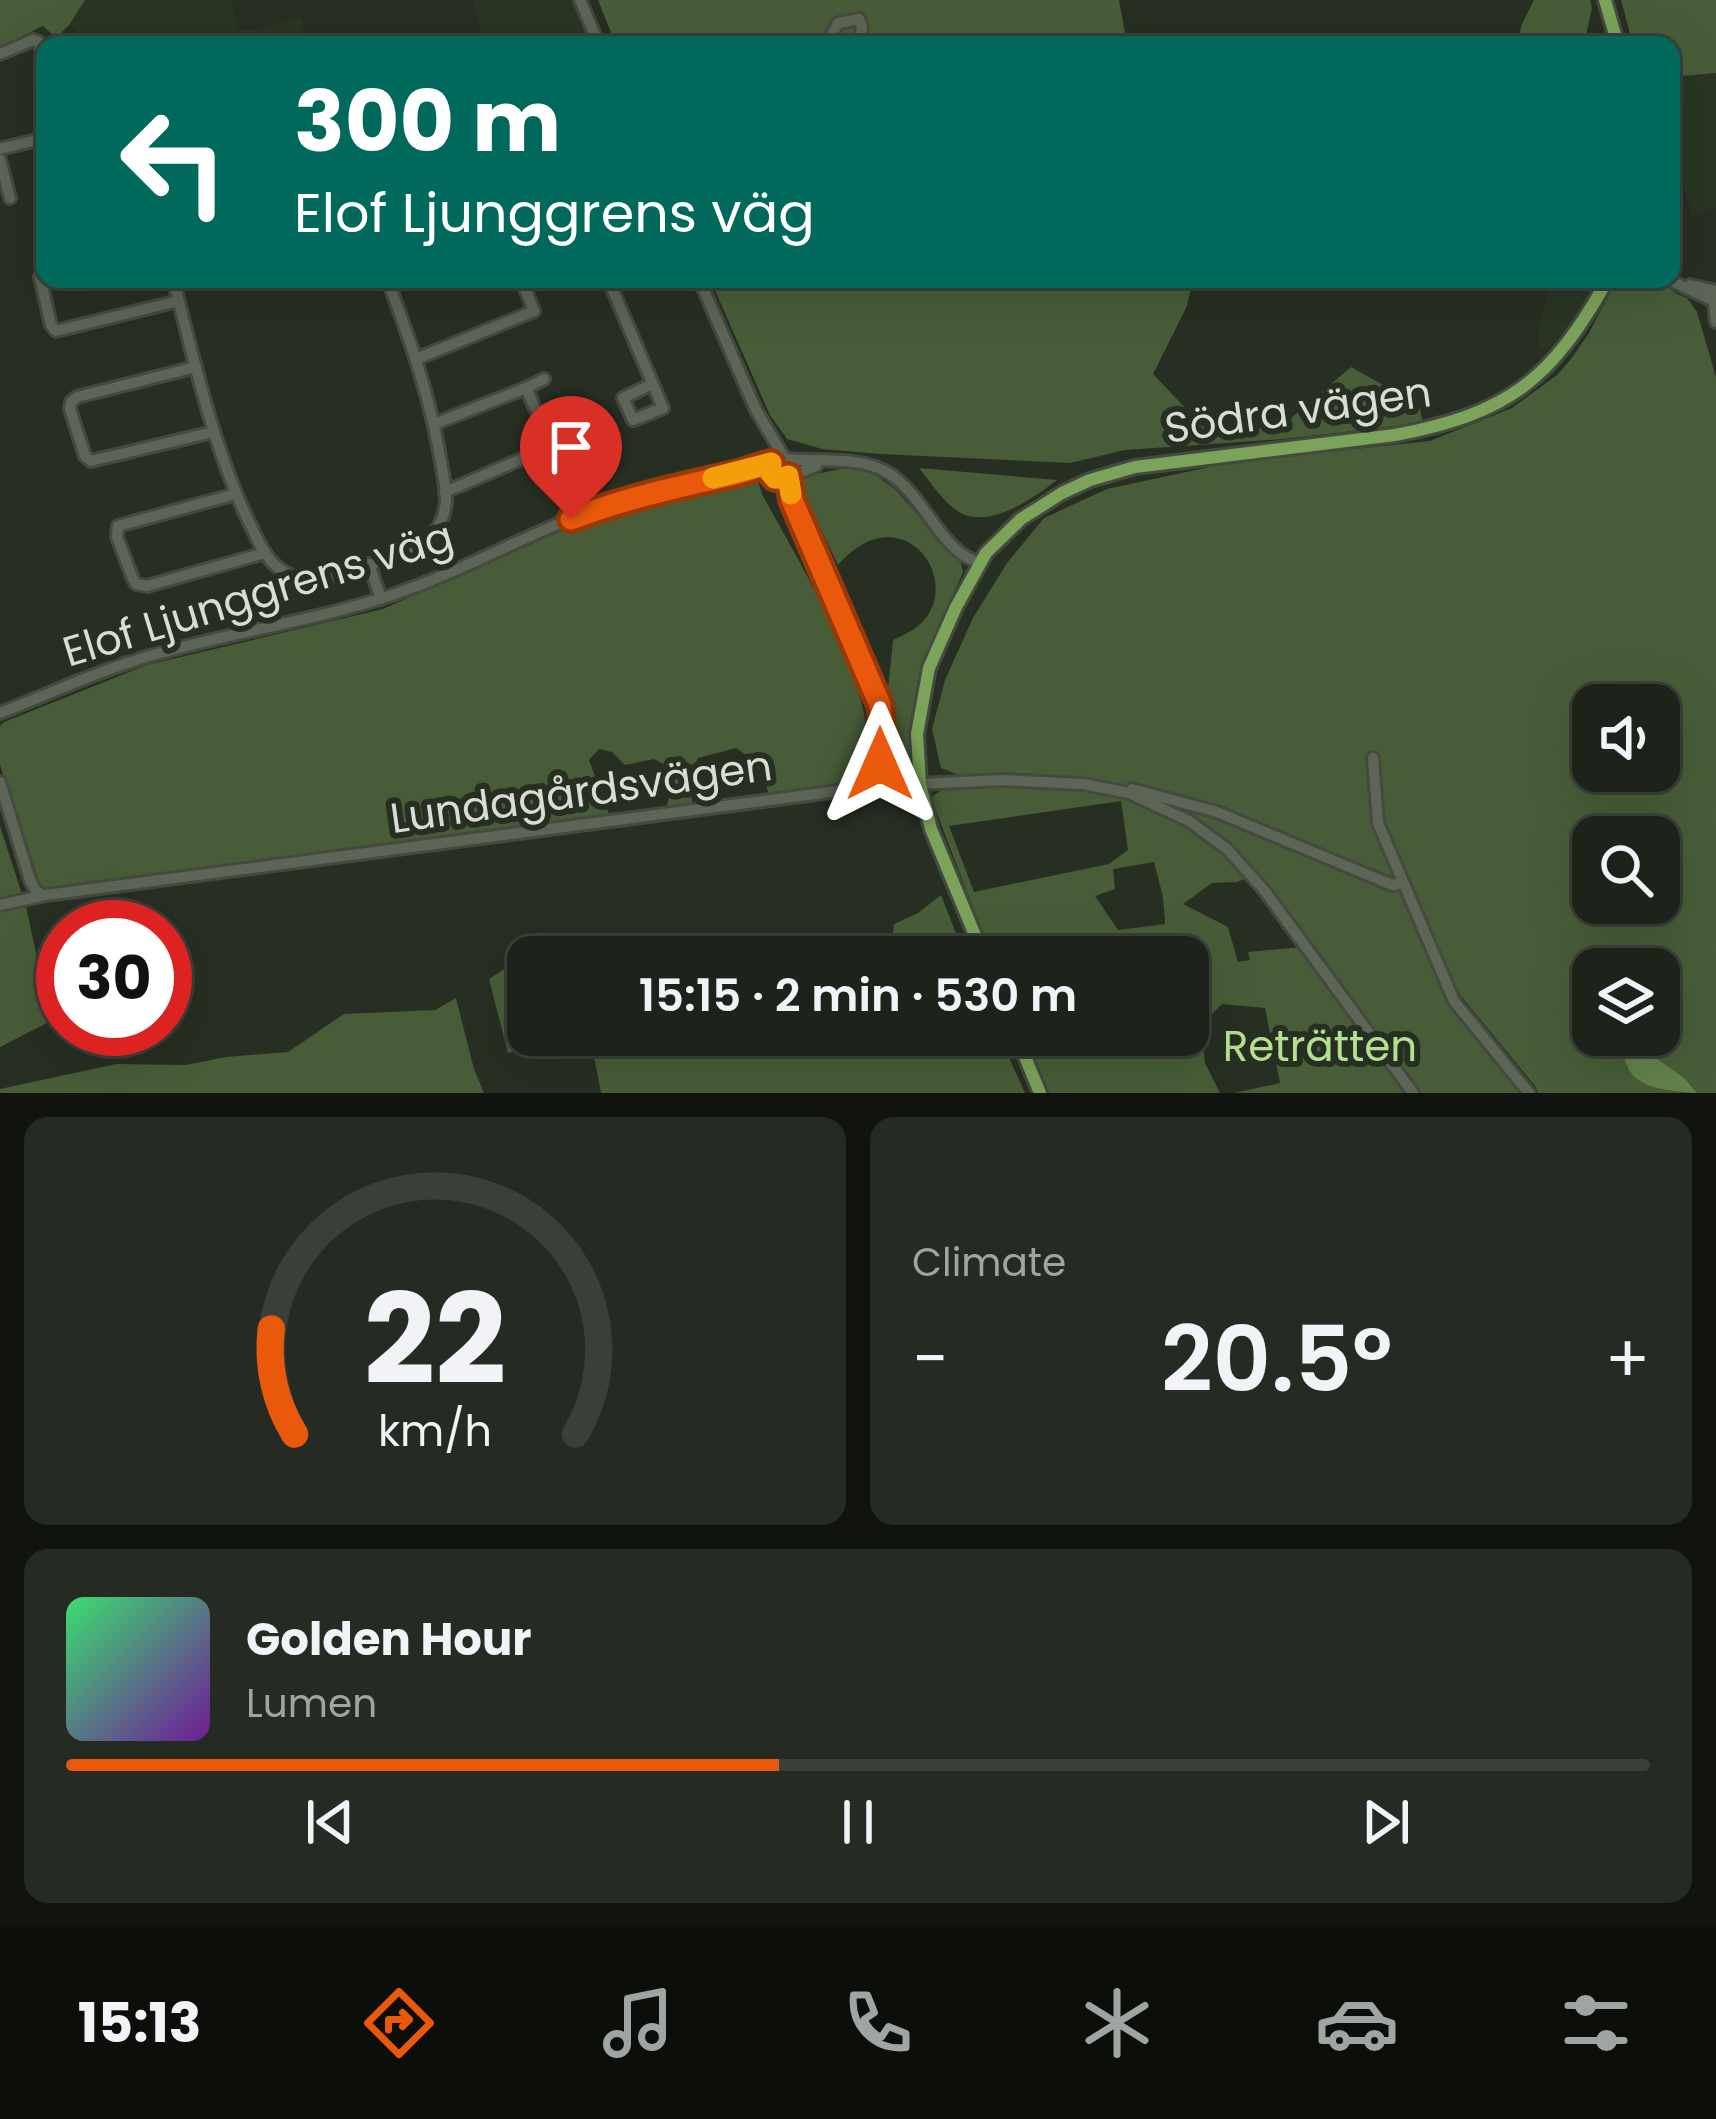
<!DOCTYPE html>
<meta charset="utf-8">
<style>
:root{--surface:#1d221a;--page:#252a23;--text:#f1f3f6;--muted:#a0a4a2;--line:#3b3f39;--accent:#ea580c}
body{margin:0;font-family:Poppins,sans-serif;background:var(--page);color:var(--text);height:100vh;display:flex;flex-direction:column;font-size:45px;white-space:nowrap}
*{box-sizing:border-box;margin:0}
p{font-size:39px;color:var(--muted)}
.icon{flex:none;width:66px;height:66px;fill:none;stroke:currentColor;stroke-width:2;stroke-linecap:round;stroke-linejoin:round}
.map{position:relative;height:1093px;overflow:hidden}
.sheet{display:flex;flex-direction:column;gap:24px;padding:24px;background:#10130e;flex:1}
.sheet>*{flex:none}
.hud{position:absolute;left:36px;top:36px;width:1644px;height:252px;border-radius:24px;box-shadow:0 12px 48px #0002,0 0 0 3px var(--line);background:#00695c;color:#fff;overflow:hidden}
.controls{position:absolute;left:1572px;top:684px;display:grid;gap:24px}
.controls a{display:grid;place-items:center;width:108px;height:108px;border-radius:24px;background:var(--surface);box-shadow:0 12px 48px #0002,0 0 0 3px var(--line);font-size:60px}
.speed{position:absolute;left:36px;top:900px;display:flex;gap:24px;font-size:60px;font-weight:700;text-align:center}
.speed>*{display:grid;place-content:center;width:156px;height:156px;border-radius:50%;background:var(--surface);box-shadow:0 12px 48px #0002,0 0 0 3px var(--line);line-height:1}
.speed .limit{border:18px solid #d22;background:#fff;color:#111}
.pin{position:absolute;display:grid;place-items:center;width:102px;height:102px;color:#fff;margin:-123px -51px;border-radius:50% 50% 50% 0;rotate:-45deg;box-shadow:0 0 12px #0007}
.pin .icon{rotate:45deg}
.me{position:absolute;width:132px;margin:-66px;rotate:0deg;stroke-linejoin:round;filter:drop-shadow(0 0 9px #0008)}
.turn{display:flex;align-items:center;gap:42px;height:252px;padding:0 60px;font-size:54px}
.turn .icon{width:156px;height:156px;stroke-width:2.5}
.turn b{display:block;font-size:84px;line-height:102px}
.big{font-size:90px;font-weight:600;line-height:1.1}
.sheet .widget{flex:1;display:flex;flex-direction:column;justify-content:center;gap:18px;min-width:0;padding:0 42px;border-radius:24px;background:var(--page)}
.sheet .dial{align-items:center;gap:0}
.dial svg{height:312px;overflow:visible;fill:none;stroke:var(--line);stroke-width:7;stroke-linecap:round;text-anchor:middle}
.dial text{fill:var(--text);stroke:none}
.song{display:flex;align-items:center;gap:36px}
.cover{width:144px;height:144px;border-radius:18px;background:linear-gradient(135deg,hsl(140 70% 55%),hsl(280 70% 35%))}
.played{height:12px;border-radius:6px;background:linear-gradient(90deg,var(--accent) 45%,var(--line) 45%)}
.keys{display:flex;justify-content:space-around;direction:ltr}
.heat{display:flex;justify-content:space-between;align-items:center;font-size:66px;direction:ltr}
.sheet .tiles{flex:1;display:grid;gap:24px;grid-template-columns:1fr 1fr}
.widget:last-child{grid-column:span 2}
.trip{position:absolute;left:507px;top:936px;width:702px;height:120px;border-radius:24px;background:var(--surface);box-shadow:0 12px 48px #0002,0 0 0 3px var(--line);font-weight:600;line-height:120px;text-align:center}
.tabs{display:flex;height:192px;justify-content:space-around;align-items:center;background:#0c0e0a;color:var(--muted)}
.tabs .icon{width:84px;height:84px}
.tabs .current{color:var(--accent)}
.tabs b{font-size:54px;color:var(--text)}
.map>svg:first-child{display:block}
.built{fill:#2a3523}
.green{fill:#485d37;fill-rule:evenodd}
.water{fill:#63824b}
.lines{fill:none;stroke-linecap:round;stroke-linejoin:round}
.minor-casing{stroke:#444a40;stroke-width:16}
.major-casing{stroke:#444a40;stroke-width:18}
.minor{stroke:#5d6557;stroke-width:10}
.major{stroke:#7ba359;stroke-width:12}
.route-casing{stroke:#983908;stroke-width:30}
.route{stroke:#ea580c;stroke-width:21}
.slow{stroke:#f59e0b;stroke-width:21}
.labels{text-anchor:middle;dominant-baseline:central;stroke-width:12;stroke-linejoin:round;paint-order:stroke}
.street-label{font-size:42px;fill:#d9ddd5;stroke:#272e22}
.park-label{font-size:42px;fill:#b3e190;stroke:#272e22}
</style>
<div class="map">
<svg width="1716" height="1093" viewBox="0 0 1716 1093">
<rect width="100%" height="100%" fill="#272e22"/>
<g class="built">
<polygon points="85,0 232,0 238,30 250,28 251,30 301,18 307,45 80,45 76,31 70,24"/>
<polygon points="473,0 574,0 594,45 484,45"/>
<polygon points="1716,73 1716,208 1691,216 1685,191 1671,193 1671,77"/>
<polygon points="1549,279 1592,279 1588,296 1578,314 1550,347 1545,348 1540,347 1537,340"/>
</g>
<g class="green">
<polygon points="0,0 85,0 69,25 56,38 43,26 0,47"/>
<polygon points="598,0 1119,0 1127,45 616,45"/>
<polygon points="1534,0 1590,0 1592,8 1584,45 1516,45 1522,24"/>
<polygon points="1621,0 1716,0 1716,73 1671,77 1671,45 1633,45"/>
<polygon points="710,279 1193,279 1187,306 1153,374 1211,435 1283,425 1351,367 1419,405 1423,423 1283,439 1125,450 1070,463 881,454 822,449 787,439 770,415"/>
<path d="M1617,279H1657L1677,294L1687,298L1697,312L1716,377V1093H1538L1535,1086L1461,996L1407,893L1396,889L1404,894L1436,967L1525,1093H1421L1275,893L1235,849L1193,817L1135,792L1145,788L1024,773L959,775L941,768L932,729L945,680L973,618L1007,563L1044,518L1107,489L1233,462L1430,441L1512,408L1557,375L1571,359L1589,333ZM1593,705H1659V771H1593ZM1593,837H1659V903H1593ZM1593,969H1659V1035H1593Z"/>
<path d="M845,468L873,473L896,490L961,563L963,572C936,635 904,695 912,765H899L888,758L892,742L887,699L893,640C901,636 911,632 918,626C968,584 903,491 838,565L800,486L806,476Z"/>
<path d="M919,468L1057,480C1034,498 989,530 959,512C943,502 931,483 919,468Z"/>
<path d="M757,477L762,494C788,544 902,725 857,773C837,795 797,793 769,797C764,773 757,761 736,748L698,758L689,779L693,808L666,810L671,789L667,766L654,759L625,765L612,752L599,749L589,760L610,817L55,888L46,889L40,884L0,765V726L4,722L147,665L383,609L564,528L645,502Z"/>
<path d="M1010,783C1047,785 1088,785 1124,793C1161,802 1226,848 1249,877L1237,882L1212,883L1183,904L1228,927L1238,962L1250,960L1248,952L1302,947L1410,1093H1234L1280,1083L1265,1008L1222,1004L1201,1025L1205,1063L1220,1093H1048L1024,1035H1188V957H1049L1045,948L1016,957H992L931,798C948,780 986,785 1010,783ZM1121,801L1128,850L1109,864L974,892L949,826ZM1154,862L1163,897L1165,924L1118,930L1095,896L1115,889L1113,869Z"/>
<polygon points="0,826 26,907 51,1021 0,1047"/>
<polygon points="941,895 965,957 890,957 894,924 918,913"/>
<polygon points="522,962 528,981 528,1035 541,1035 543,1043 535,1042 508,1053 489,979 512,964"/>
<polygon points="456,998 474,1069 484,1093 0,1093 0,1089 116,1064 186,1065 226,1057 288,1052 344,1014 435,1010"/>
<polygon points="581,1035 999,1035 1025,1093 601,1093 595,1061"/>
</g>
<path class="water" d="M1617,1035H1623L1683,1077L1697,1093C1678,1091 1645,1091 1631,1073C1624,1063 1622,1046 1617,1035Z"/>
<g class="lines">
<g class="minor-casing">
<g id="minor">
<polyline points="580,0 599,45"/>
<path d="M830,45V38L838,23L859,19C865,30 861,38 851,45"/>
<polyline points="0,54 33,40 39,42 45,60"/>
<polyline points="0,149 45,138"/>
<polyline points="0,160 10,198"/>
<polyline points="45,268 40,277 51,325 56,331 178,301"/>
<path d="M173,279C194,359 211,440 246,516C254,531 261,551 273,563C299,589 328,579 358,568C383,560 415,555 433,534C441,525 445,513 446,501C446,483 441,464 438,446C427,388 408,334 387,279"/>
<polyline points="608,279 663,408 633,420 623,398 652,384"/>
<polyline points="699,279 756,410 785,459"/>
<polyline points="1667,279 1716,302"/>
<polyline points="390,285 414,279"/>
<polyline points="1690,285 1716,291"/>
<polyline points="1713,294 1716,322"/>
<polyline points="416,359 534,311 521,279"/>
<polyline points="196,367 77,397 71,402 70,409 85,456 91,461 213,432"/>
<polyline points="526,388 544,379"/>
<polyline points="434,424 526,388 552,446 445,492"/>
<polyline points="552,446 570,441"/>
<polyline points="749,473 783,479 816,466"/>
<polyline points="236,494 118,526 117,537 133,579 136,584 147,586 265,553"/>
<polyline points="369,564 381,599"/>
<path d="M0,713C51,693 101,670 153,655C232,632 314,621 392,595C473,568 547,522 629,498C667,486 748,479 778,458C813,464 856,454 888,473C924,494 941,554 981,563"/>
<polyline points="1373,758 1378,823 1454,1001 1529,1093"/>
<polyline points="0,782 30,880 36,891 43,895"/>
<polyline points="920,784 1002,780 1083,784 1129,793 1189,821 1227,849 1264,890 1413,1093"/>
<polyline points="1132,789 1217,812 1385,882 1393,885 1402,883"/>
<path d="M0,905L46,895L854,789C888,770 884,739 880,705L792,500L788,475"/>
</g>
</g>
<g class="major-casing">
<g id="major">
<polyline points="1605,0 1618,45"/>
<path d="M984,957L931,829L920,784L917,734L929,668L956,607L986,553L1021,519L1062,493L1090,480L1135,467L1395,435C1510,413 1551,380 1608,279"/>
<polyline points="1016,1035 1040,1093"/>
</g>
</g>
<use href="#minor" class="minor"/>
<use href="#major" class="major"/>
</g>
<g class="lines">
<g class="route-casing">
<path id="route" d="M571,519C627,498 677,487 735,474C747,471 759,466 771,463L770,472L775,478H783L788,476L792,500L880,705L883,733L880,764"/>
</g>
<use href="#route" class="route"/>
<polyline class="slow" points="713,478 771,463 770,472 775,478 783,478 788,476 791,494"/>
</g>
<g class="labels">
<g class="street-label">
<text transform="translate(1298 410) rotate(-8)">Södra vägen</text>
<text transform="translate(258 594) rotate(-17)">Elof Ljunggrens väg</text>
<text transform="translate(581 792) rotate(-8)">Lundagårdsvägen</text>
</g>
<g class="park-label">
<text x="1320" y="1046">Reträtten</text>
</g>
</g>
</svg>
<div class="controls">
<a><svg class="icon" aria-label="sound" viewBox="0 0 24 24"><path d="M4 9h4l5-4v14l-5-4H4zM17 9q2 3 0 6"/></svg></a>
<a><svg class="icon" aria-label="search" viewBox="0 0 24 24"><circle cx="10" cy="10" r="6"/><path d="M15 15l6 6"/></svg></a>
<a><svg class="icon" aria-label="layers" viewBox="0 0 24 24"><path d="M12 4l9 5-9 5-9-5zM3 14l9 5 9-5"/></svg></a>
</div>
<div class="speed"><div class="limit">30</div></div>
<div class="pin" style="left:571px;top:519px;background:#d93025"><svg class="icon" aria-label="arrive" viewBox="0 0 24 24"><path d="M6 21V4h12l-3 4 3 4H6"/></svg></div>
<svg class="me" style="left:880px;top:764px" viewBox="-20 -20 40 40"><path d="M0-17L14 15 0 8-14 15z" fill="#ea580c" stroke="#fff" stroke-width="4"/></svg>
<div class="trip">15:15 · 2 min · 530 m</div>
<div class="hud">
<div class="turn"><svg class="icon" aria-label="left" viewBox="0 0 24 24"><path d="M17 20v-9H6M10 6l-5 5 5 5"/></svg><div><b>300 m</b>Elof Ljunggrens väg</div></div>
</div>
</div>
<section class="sheet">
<div class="tiles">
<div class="widget dial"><svg viewBox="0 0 100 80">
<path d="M14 69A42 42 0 1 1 86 69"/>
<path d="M14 69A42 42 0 0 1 8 42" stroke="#ea580c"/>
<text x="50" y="56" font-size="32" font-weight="700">22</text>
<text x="50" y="72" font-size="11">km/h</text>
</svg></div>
<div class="widget"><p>Climate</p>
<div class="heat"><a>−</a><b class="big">20.5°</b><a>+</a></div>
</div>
<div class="widget">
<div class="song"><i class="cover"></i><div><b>Golden Hour</b><p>Lumen</p></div></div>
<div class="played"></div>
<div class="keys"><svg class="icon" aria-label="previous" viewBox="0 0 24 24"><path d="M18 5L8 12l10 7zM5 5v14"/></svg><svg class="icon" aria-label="pause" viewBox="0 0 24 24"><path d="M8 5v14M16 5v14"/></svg><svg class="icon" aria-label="next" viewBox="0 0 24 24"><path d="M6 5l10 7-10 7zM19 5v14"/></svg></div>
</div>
</div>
</section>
<nav class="tabs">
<b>15:13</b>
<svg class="icon current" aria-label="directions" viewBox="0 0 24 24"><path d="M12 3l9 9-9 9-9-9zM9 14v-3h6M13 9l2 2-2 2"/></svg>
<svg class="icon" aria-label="music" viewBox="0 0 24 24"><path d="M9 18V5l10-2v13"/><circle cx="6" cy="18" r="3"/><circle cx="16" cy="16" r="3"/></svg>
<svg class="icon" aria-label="phone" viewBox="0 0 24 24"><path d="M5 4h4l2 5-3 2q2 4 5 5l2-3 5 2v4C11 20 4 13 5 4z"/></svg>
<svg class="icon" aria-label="climate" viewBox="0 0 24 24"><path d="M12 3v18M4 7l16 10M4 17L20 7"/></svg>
<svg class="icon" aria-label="car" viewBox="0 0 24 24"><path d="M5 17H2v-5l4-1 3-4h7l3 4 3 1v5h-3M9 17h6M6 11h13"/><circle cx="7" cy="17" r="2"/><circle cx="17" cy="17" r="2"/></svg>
<svg class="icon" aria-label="filters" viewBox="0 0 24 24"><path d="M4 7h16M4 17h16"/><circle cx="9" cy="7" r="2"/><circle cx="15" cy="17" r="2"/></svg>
</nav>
